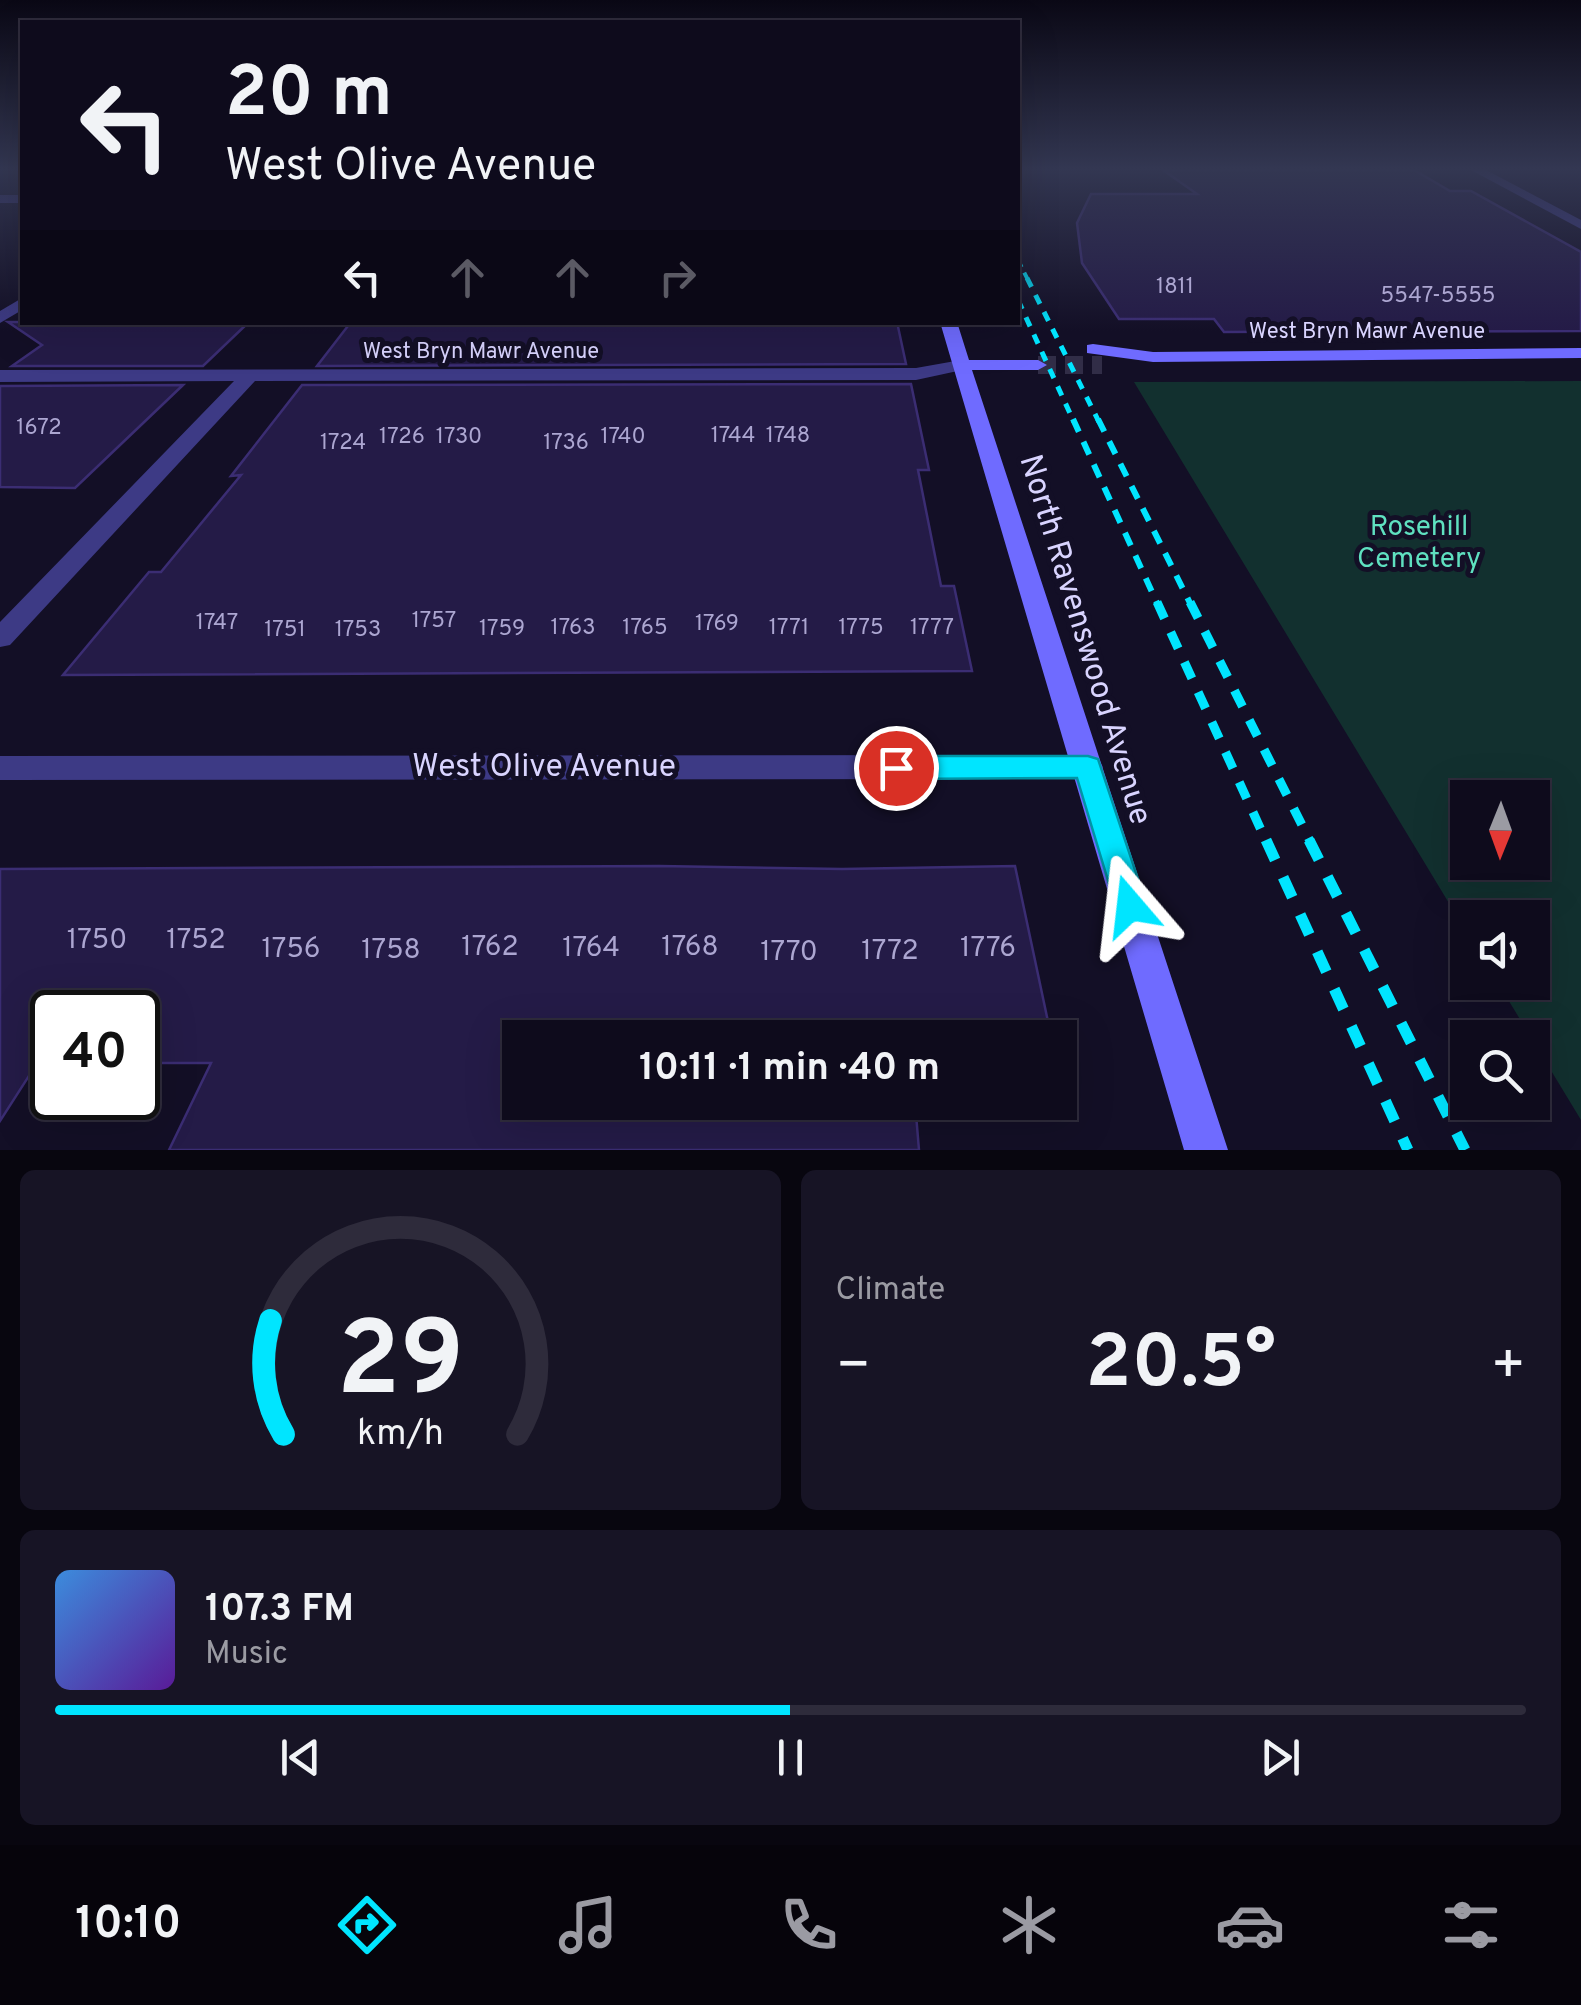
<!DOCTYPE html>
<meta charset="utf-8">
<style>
:root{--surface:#0e0b1c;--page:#171425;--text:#f1f3f6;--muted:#9b9ba3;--line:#2e2b3b;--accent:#00e5ff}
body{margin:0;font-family:Overpass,sans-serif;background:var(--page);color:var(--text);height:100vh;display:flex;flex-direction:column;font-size:38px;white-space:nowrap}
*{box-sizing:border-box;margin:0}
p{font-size:32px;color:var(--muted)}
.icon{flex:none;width:55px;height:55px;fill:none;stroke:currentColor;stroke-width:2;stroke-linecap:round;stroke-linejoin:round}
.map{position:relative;height:1150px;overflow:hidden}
.drawer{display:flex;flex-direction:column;gap:20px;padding:20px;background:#08060f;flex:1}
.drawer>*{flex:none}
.hud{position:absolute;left:20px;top:20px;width:1000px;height:305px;border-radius:0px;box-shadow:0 10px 40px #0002,0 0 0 2px var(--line);background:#0e0b1c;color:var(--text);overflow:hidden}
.needle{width:65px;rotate:181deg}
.tools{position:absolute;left:1450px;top:780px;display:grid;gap:20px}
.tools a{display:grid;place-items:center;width:100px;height:100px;border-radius:0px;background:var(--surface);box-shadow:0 10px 40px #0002,0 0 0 2px var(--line);font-size:50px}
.speed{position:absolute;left:30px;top:990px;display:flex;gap:20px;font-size:50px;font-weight:700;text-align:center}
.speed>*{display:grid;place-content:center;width:130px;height:130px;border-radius:50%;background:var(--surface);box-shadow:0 10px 40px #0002,0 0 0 2px var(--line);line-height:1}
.speed .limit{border:5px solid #111;border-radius:15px;background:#fff;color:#111}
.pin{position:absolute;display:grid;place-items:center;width:85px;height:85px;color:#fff;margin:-42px;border:5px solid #fff;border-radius:50%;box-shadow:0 2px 10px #0007}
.me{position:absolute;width:110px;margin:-55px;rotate:343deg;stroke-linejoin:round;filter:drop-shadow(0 0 8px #0008)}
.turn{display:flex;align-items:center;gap:35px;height:210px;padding:0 40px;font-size:45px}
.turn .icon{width:130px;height:130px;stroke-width:2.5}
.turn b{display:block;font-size:70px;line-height:85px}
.lanes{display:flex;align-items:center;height:95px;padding:0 40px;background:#0003;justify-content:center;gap:50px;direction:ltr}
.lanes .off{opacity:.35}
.big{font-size:75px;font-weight:700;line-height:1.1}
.drawer .card{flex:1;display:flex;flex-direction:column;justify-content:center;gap:15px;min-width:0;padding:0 35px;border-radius:15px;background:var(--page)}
.drawer .dial{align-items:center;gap:0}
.dial svg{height:260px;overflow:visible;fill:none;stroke:var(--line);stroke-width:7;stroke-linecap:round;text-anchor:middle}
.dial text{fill:var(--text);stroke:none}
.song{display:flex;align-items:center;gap:30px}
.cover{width:120px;height:120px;border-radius:15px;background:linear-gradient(135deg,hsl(210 70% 55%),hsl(270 70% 35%))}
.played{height:10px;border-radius:5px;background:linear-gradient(90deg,var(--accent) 50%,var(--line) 50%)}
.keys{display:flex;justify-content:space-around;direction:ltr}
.heat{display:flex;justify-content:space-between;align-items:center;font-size:55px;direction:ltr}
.drawer .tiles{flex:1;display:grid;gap:20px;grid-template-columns:1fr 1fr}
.card:last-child{grid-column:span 2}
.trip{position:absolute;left:502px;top:1020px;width:575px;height:100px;border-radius:0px;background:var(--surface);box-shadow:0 10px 40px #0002,0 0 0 2px var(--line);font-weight:700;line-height:100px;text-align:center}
.menu{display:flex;height:160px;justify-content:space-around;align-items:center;background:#06040b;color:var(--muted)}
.menu .icon{width:70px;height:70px}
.menu .on{color:var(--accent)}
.menu b{font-size:45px;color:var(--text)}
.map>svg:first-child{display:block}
.green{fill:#12302f;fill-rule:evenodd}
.building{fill:#241b47;stroke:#3b2d73;stroke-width:2.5}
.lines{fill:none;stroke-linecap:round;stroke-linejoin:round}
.secondary-tunnel{stroke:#312d47;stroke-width:18;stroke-dasharray:18 9;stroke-linecap:butt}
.street{fill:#3d3a85;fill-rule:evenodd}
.secondary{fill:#6f6bff;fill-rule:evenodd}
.rail-far4{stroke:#00e5ff;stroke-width:4;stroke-dasharray:8 6;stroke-linecap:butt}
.rail-far3{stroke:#00e5ff;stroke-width:5;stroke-dasharray:10 9;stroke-linecap:butt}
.rail-far2{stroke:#00e5ff;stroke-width:6;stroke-dasharray:14 11;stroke-linecap:butt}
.rail-far1{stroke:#00e5ff;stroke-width:9;stroke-dasharray:18 15;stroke-linecap:butt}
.rail{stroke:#00e5ff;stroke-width:11;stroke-dasharray:22 19;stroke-linecap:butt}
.route{fill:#00e5ff;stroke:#0095a6;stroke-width:2.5}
.labels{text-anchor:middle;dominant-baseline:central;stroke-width:10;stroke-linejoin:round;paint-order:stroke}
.number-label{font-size:22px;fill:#aca6d1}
.far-street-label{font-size:22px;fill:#d9d4ff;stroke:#130f26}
.park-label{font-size:28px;fill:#5fe0c0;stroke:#130f26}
.near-number-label{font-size:28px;fill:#aca6d1}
.near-street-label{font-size:32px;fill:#d9d4ff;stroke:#130f26}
</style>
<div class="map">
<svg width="1581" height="1150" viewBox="0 0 1581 1150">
<rect width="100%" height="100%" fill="#130f26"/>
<path class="green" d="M1581,381V1120L1498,983L1532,982V918H1468L1467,933L1134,382ZM1468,798H1532V862H1468Z"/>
<g class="building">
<polygon points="1163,170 1414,170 1450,191 1471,191 1581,252 1581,331 1224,332 1214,319 1119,319 1082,263 1077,223 1091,194 1197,194"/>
<polygon points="8,322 249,322 203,366 12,366 42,345"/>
<polygon points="351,322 897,322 906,364 317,366"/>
<polygon points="911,384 929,470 918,470 941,586 954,586 972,671 63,675 149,572 161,572 241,475 231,476 302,385"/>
<polygon points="183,385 75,488 0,487 0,386"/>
<polygon points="659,866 842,869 1015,866 1050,1031 1016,1030 1017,1038 520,1038 520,1102 915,1102 919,1150 169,1150 211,1063 138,1063 138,1012 52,1012 52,1040 0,1121 0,869"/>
</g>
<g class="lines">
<polyline class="secondary-tunnel" points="1038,365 1102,365"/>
<g class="street">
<polygon points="1471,170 1486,170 1581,220 1581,229"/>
<rect x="0" y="195" width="22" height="8"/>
<polygon points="22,298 22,310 0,323 0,311"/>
<polygon points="961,360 967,361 967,369 916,380 255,381 10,645 0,647 0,622 234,381 0,382 0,370 916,368"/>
<polygon points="1087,755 1098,758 1103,767 1098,776 1087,779 0,780 0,756"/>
</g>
<g class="secondary">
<polygon points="940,322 957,322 969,360 1038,360 1047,365 1038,370 972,370 1228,1150 1184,1150"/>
<polygon points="1093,344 1153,352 1581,348 1581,358 1153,362 1087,353 1087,345"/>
</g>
<polyline class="rail-far4" points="1018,260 1028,280"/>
<g class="rail-far3">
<polyline points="1027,278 1099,422"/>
<polyline points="1018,300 1074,422"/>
</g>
<g class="rail-far2">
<polyline points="1073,419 1158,605"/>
<polyline points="1098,419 1191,605"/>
</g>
<g class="rail-far1">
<polyline points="1157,602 1267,843"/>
<polyline points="1190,602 1311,843"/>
</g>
<g class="rail">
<polyline points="1266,840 1408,1150"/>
<polyline points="1309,840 1465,1150"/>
</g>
</g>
<linearGradient id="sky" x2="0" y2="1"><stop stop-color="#0a0815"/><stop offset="0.51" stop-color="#333752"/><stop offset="1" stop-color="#333752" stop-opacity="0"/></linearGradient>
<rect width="1581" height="331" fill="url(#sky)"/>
<polygon class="route" points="896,756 1088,756 1098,759 1147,906 1142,917 1130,921 1119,917 1077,778 896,779 886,775 882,768 886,760"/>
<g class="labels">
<g class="number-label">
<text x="1175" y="287">1811</text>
<text x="1438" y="296">5547-5555</text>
<text x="39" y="428">1672</text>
<text x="733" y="436">1744</text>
<text x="788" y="436">1748</text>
<text x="402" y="437">1726</text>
<text x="459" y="437">1730</text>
<text x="623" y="437">1740</text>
<text x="343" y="443">1724</text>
<text x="566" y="443">1736</text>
<text x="434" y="621">1757</text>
<text x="217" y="623">1747</text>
<text x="717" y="624">1769</text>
<text x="573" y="628">1763</text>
<text x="645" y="628">1765</text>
<text x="789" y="628">1771</text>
<text x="861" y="628">1775</text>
<text x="932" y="628">1777</text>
<text x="502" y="629">1759</text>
<text x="285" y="630">1751</text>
<text x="358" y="630">1753</text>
</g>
<g class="far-street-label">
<text x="1367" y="332">West Bryn Mawr Avenue</text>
<text x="481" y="352">West Bryn Mawr Avenue</text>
</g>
<g class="park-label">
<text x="1419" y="528">Rosehill<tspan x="1419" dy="32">Cemetery</tspan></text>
</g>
<g class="near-number-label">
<text x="97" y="941">1750</text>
<text x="196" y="941">1752</text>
<text x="490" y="948">1762</text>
<text x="690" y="948">1768</text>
<text x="591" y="949">1764</text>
<text x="988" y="949">1776</text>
<text x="291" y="950">1756</text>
<text x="391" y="951">1758</text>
<text x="890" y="952">1772</text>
<text x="789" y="953">1770</text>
</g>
<g class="near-street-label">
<text transform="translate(1084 640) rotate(73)">North Ravenswood Avenue</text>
<text x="544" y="768">West Olive Avenue</text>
</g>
</g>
</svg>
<div class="tools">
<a><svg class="needle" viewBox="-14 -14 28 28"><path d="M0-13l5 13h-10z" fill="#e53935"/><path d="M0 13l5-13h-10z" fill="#9b9ba3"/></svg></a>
<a><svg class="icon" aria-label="sound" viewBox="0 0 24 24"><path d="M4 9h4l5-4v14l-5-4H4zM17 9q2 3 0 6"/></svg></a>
<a><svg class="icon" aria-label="search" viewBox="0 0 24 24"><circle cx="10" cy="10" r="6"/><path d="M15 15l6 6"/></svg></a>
</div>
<div class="speed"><div class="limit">40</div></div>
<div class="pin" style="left:896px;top:768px;background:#d93025"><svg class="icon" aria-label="arrive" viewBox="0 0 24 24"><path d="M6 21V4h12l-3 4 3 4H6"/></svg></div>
<svg class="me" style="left:1130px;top:906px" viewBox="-20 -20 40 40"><path d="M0-17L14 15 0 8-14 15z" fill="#00e5ff" stroke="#fff" stroke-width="4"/></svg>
<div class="trip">10:11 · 1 min · 40 m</div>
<div class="hud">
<div class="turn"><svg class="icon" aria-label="left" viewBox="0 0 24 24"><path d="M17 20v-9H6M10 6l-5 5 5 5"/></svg><div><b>20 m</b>West Olive Avenue</div></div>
<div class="lanes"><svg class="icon" aria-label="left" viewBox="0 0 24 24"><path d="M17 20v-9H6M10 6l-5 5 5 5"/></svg><svg class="icon off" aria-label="ahead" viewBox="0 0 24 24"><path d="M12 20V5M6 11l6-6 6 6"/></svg><svg class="icon off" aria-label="ahead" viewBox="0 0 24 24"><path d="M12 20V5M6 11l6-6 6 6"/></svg><svg class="icon off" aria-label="right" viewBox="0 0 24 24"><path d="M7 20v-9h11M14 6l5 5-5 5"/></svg></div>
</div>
</div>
<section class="drawer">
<div class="tiles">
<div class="card dial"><svg viewBox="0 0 100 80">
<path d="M14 69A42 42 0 1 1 86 69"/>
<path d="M14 69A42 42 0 0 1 10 34" stroke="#00e5ff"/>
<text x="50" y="56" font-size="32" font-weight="700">29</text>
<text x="50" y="72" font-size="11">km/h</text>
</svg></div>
<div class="card"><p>Climate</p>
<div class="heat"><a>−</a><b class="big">20.5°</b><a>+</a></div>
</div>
<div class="card">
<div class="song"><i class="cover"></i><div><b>107.3 FM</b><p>Music</p></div></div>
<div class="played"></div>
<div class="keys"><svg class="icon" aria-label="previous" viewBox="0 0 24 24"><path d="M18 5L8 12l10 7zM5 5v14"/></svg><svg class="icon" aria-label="pause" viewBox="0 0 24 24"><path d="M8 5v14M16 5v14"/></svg><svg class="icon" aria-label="next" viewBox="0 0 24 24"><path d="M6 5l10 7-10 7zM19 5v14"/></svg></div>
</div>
</div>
</section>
<nav class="menu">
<b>10:10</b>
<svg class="icon on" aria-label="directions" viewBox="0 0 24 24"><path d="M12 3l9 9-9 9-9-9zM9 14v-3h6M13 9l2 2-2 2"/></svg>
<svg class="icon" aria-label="music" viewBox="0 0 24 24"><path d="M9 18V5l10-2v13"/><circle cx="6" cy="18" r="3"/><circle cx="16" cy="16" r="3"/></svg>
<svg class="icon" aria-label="phone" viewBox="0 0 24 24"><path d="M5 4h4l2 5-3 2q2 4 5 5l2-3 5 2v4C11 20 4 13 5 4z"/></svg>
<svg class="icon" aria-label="climate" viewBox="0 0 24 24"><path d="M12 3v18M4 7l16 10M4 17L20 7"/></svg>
<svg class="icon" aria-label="car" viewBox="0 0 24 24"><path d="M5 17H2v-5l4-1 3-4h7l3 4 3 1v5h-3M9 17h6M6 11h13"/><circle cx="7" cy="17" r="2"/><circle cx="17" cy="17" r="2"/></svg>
<svg class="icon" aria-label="filters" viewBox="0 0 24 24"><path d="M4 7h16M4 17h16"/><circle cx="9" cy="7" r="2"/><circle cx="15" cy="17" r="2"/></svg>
</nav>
